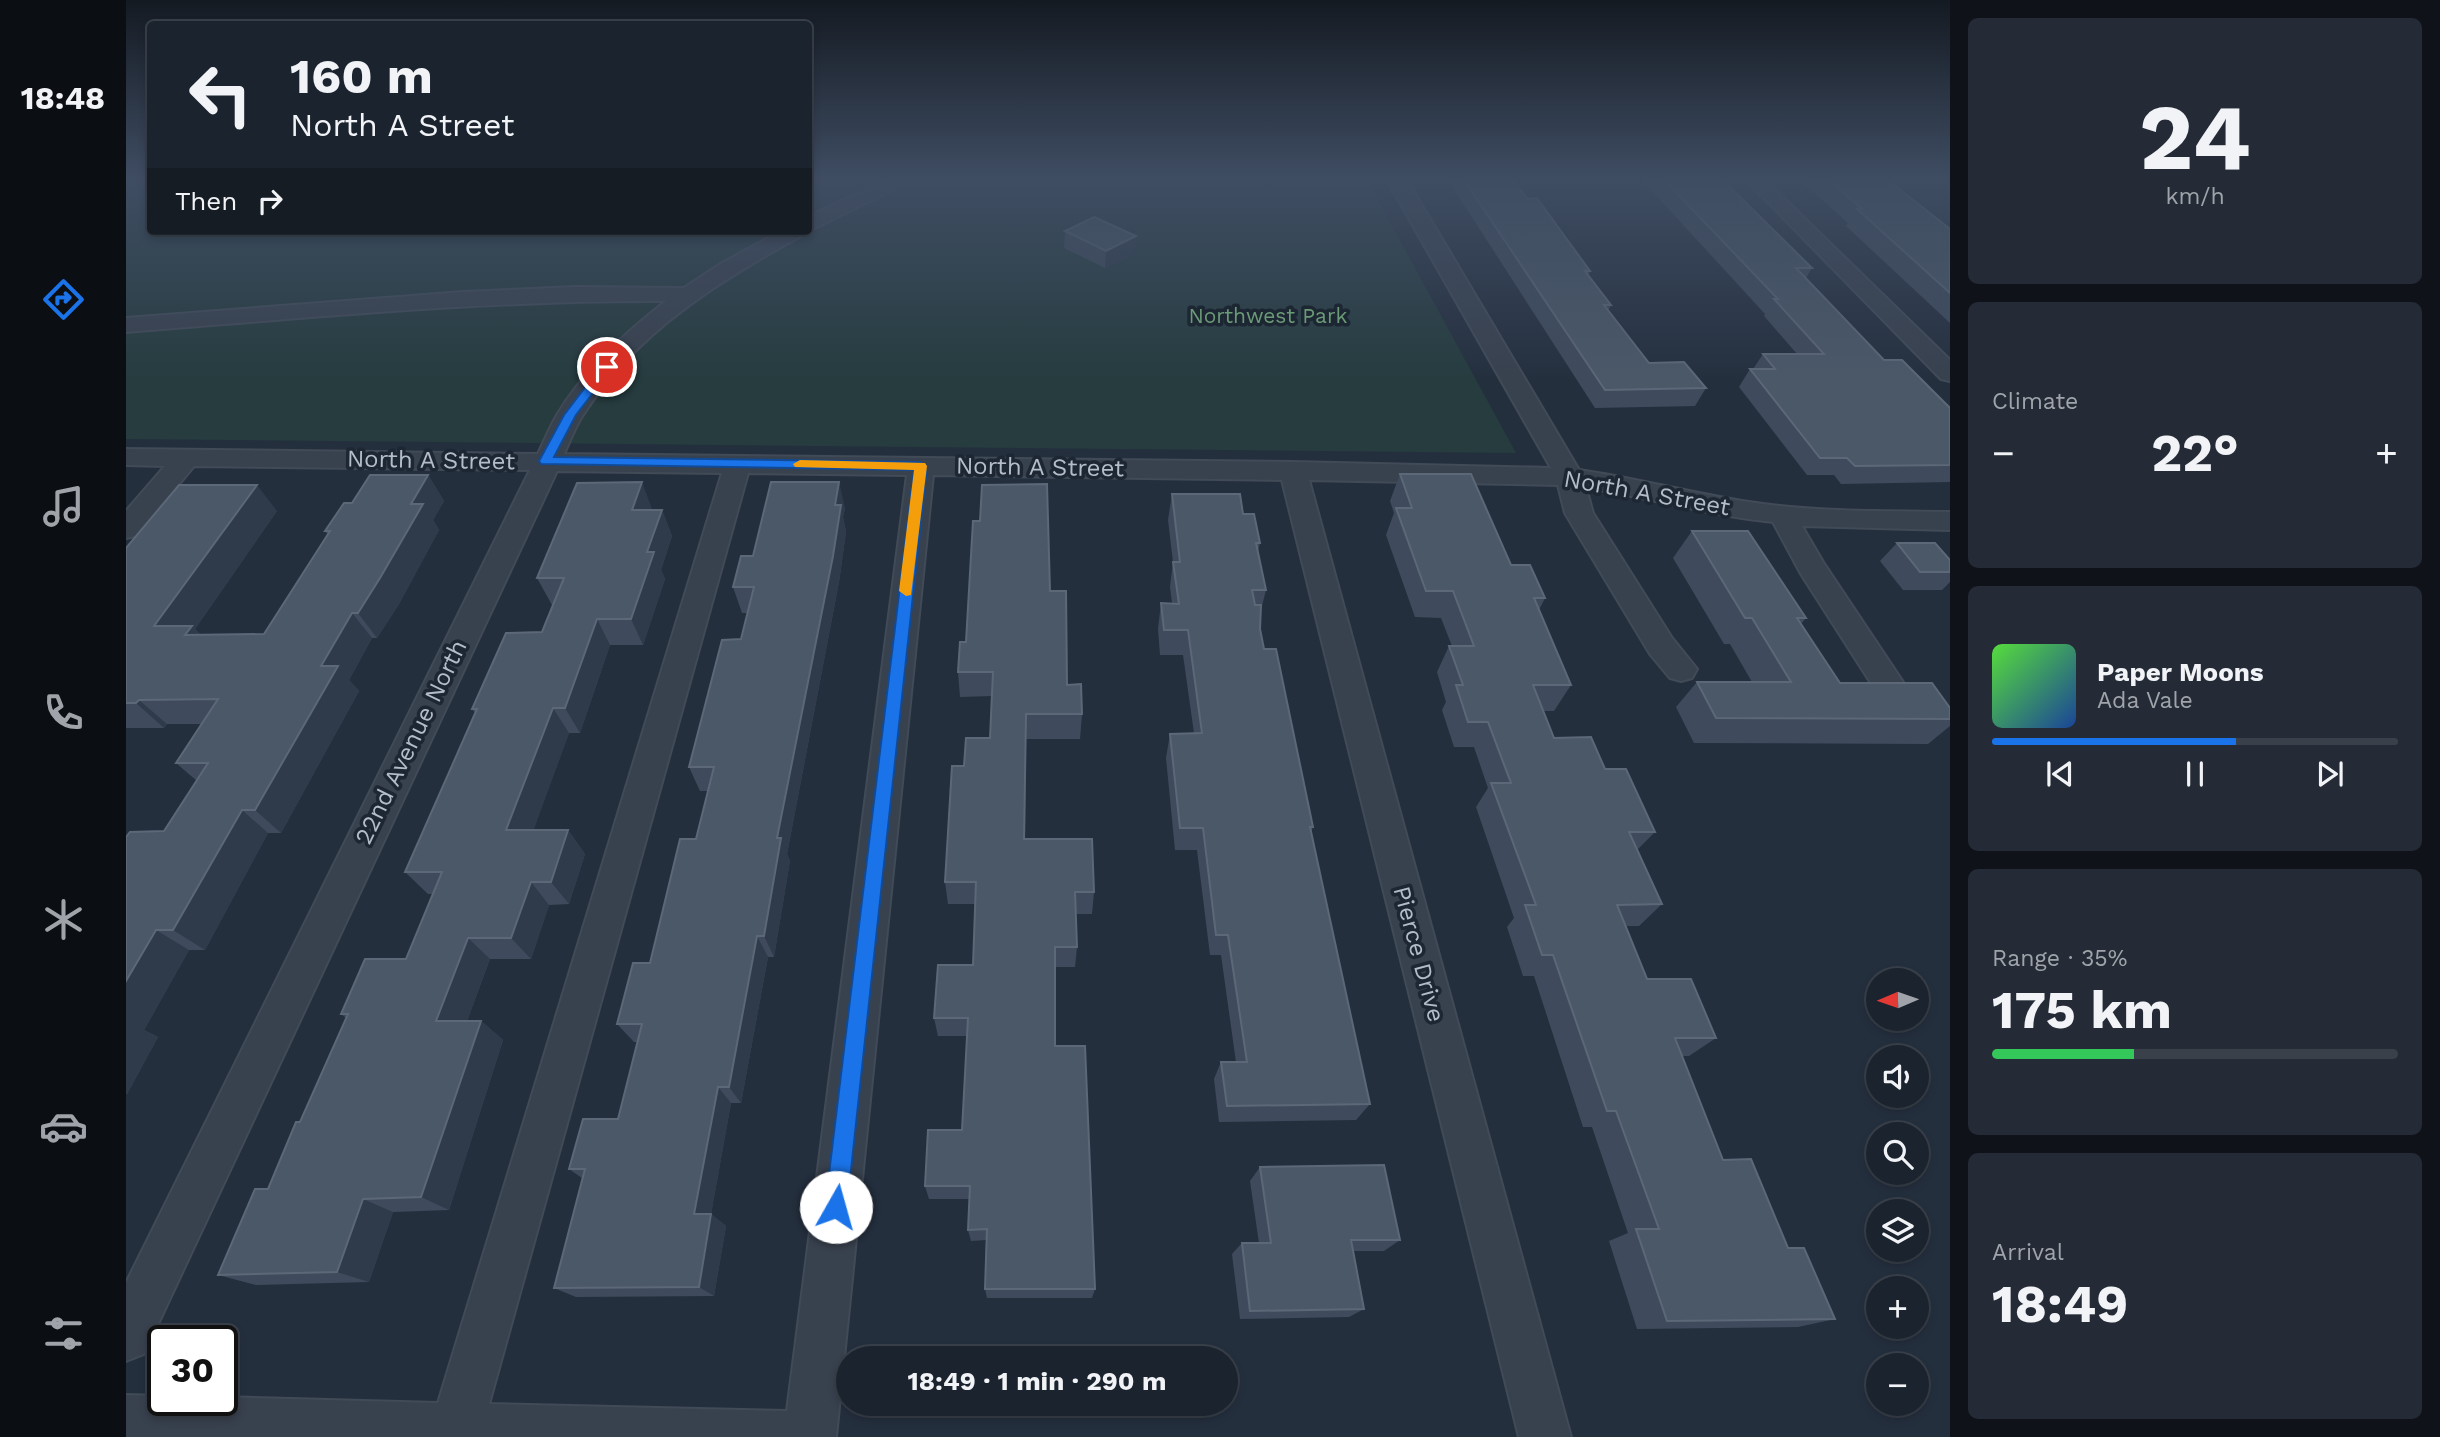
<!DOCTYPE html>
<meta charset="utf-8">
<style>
:root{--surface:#1b232e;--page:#242b36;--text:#f1f3f6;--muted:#a0a4aa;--line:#39404a;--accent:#1a73e8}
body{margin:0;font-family:"Work Sans",sans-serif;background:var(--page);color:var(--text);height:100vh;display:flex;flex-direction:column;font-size:26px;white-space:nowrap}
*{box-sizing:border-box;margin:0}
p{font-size:23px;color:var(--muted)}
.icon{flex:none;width:38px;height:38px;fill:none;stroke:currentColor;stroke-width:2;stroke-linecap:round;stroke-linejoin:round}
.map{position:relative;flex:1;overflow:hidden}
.sheet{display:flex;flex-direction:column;gap:18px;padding:18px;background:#0f1319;width:490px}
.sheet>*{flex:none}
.banner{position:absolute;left:21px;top:21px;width:665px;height:214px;border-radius:7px;box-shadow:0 4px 10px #0003,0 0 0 2px var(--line);background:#1b232e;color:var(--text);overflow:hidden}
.needle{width:46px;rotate:268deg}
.controls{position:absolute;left:1740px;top:968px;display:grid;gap:14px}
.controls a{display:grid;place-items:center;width:63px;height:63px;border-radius:50%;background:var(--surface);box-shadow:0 4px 10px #0003,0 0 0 2px var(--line);font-size:35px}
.speed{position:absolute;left:21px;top:1325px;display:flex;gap:14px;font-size:35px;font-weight:700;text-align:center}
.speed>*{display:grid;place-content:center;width:91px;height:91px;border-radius:50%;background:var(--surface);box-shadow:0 4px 10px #0003,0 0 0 2px var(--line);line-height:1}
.speed .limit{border:4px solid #111;border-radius:10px;background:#fff;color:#111}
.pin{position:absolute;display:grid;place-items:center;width:60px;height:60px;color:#fff;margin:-30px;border:4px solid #fff;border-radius:50%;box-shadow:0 2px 7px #0007}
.me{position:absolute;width:77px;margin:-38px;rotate:7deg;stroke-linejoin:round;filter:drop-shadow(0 0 5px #0008)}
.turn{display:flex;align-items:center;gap:24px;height:147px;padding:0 28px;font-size:32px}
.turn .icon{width:91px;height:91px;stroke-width:2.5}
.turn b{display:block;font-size:49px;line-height:60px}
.then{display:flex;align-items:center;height:66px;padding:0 28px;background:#0003;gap:14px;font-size:26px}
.big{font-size:52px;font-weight:700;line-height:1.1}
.sheet .widget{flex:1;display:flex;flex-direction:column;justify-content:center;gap:10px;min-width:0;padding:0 24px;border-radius:10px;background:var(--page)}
.sheet .dial{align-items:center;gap:0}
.dial b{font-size:91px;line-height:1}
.song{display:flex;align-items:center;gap:21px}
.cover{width:84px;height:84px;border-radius:10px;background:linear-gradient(135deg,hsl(110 70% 55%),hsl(220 70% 35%))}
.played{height:7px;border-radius:4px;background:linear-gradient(90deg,var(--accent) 60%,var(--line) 60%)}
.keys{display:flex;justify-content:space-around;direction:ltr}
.heat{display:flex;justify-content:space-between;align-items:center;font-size:38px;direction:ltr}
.charge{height:10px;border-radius:5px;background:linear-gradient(90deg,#34c759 35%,var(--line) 0)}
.trip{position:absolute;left:710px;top:1346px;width:402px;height:70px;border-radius:35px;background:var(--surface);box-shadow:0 4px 10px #0003,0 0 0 2px var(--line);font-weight:700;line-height:70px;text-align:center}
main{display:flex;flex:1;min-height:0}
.tab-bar{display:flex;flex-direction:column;width:126px;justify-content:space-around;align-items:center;background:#0b0e12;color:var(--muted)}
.tab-bar .icon{width:49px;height:49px}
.tab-bar .current{color:var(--accent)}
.tab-bar b{font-size:32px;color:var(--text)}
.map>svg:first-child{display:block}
.green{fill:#263c3f}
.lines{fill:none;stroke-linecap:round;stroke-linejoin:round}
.minor-casing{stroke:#414a57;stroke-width:4}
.minor{fill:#38414e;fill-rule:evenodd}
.wall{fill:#3f4b5c}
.shaded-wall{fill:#2f3b4b}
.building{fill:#4b5868;stroke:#5c6777;stroke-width:2}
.route{fill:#1a73e8;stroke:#114b97;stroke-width:2}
.slow{fill:#f59e0b}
.labels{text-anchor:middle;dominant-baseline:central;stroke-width:7;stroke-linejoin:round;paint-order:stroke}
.far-park-label{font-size:21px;fill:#6b9a76;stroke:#1d2633}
.street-label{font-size:24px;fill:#b4bcc9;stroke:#1d2633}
</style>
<main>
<nav class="tab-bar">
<b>18:48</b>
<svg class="icon current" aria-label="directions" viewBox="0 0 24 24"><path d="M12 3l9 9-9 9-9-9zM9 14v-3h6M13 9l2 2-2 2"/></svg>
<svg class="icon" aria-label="music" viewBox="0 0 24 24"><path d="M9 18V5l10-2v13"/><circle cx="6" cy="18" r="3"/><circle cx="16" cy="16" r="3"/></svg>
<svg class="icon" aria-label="phone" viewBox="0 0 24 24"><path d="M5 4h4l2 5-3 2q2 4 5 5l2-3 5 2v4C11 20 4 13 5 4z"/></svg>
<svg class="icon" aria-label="climate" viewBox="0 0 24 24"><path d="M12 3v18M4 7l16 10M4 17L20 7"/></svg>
<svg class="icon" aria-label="car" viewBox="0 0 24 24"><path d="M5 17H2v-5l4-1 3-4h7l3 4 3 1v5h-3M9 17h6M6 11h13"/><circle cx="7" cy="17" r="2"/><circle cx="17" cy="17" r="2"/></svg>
<svg class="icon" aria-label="filters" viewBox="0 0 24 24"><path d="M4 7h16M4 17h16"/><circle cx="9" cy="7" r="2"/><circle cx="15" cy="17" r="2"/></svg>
</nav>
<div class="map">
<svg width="1824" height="1437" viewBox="0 0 1824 1437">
<rect width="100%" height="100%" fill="#242f3e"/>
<polygon class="green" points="0,180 24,180 24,231 682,231 683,180 1241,180 1390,453 0,439"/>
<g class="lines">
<g class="minor-casing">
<g id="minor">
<polygon points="758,180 782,180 779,184 682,231 682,217"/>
<path d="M1261,180H1281L1453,470C1508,478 1561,492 1616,501C1685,512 1755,511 1824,512V530L1676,526L1697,562L1777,682L1772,691L1761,694L1750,691L1675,574L1647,522C1584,516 1523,497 1460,488L1467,513L1546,638L1571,669L1566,678L1555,681L1544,678L1524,654L1439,513L1432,485L1183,480L1445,1437H1393L1156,480L807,475L710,1437H0V1395L37,1396V1400H96V1397L312,1403L596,473L431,471L18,1354L0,1361V1283L404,470L68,466L10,536L0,538V511L39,466L0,465V449L412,454C418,441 424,427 431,415C457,371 500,332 540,301C359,300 180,318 0,332V318L337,292L449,287L558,288L596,263L655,231H680L677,235C594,280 509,333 457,415C449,427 444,441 438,454L1167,462L1425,468ZM622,473L781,475L661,1411L363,1404Z"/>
<polygon points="1620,180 1639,180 1824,360 1824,381 1815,379"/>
</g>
</g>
<use href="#minor" class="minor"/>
</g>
<g class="wall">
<polygon points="1322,180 1387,180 1402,199 1464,271 1462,276 1485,305 1482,311 1523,363 1580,388 1569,406 1469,408"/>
<polygon points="1516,180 1597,180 1686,268 1680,278 1758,360 1824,408 1824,482 1715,484 1708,475 1681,475 1613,387 1624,369 1627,369 1637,354 1671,354 1638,316 1639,314"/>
<polygon points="1674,180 1762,180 1824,229 1824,323 1720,226 1722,223"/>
<polygon points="939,231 1009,253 979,268 938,248"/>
<polygon points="1274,474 1385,565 1419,598 1413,610 1445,685 1428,711 1417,711 1428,738 1479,769 1529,832 1511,850 1536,904 1513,926 1500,926 1521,979 1590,1038 1563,1056 1556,1056 1597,1160 1662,1248 1709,1319 1672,1327 1511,1329 1483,1241 1502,1233 1466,1127 1457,1127 1408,976 1397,976 1381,927 1388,918 1350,807 1362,788 1348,747 1328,747 1316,710 1320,702 1311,672 1323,646 1326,646 1315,618 1289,617 1260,535 1268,513 1264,501"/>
<polygon points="302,475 318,501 307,520 313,530 273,604 251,638 246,638 223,680 233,691 155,833 142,833 79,950 63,950 18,1030 32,1037 1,1094 0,1094 0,837 38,831 71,781 50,763 76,724 41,724 38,728 0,728 0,548 151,511 69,629 75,635 138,634 202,535 199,531 226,503"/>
<polygon points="1046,494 1117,514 1134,543 1132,551 1140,590 1134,614 1134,629 1138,649 1187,827 1185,832 1244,1104 1230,1120 1093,1122 1088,1079 1095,1062 1110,1062 1095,955 1084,955 1071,850 1049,850 1040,758 1044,734 1068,733 1057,655 1034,655 1032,629 1035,603 1046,603 1044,587 1047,562 1042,520"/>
<polygon points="719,508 717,517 720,532 713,582 661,854 664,861 648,957 642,957 615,1103 605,1103 585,1214 600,1226 588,1296 450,1297 428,1288 456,1178 443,1169 492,1119 511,1042 508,1042 491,1024 524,963 570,839 582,791 574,791 563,767 615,639 621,613 616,613 607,587 627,556"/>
<polygon points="526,510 536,510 546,536 535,570 539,579 517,645 484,645 454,733 443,733 407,830 442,830 459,854 443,904 423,905 405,959 364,959 341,1021 355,1021 377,1040 323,1210 267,1212 243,1282 130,1285 92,1275 142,1189 174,1122 220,1018 215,1014 280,959 307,894 302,894 279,872 349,713 346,709 416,632 427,605 426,605 411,578"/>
<polygon points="1566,531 1680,618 1675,624 1714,683 1824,708 1824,726 1802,744 1568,743 1550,707 1571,682 1626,682 1604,644 1598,644 1547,558"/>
<polygon points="1771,543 1824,560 1824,582 1816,590 1777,590 1754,561"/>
<polygon points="924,591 941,685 956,714 954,739 900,739 899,839 968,892 966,914 950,914 951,947 949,967 929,967 929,1046 969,1289 966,1298 861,1298 859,1289 860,1240 845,1241 842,1230 843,1199 803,1199 799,1186 836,1130 841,1036 812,1036 808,1018 847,965 849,904 822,904 819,882 838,766 864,738 866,696 834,697 832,672 840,642"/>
<polygon points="1134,1167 1274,1240 1258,1251 1227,1251 1238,1309 1223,1317 1114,1319 1106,1254 1116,1243 1133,1243 1124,1181"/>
</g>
<g class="shaded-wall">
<polygon points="1010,236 1009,253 979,268 980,251"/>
<polygon points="302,475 318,501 307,520 313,530 273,604 251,638 232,613 285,504"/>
<polygon points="516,482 526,509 506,510"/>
<polygon points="713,482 719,508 717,517 720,532 713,582 661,854 664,861 648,957 638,936 651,838"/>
<polygon points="131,485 151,511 69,629 90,651 28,626"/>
<polygon points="536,510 546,536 535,570 539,579 517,645 505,619 521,552"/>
<polygon points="226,613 246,638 223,680 233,691 155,833 129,810 195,666"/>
<polygon points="471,619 484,645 454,733 439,708"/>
<polygon points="13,700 41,724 38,728 10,703"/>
<polygon points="427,708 443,733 399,854 380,830"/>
<polygon points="900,714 900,739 899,862 898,839"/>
<polygon points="116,810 142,833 79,950 47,930"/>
<polygon points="442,830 459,854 443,904 425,882"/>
<polygon points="405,882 423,905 405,959 385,938"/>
<polygon points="30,930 63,950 18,1030 32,1037 1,1094 0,1093 0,981"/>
<polygon points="631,936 642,957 615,1103 603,1087"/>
<polygon points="342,938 364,959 334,1040 310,1021"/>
<polygon points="355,1021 377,1040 323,1210 295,1197"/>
<polygon points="592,1087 605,1103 583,1226 568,1214"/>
<polygon points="237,1199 267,1212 243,1282 211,1272"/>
<polygon points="585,1214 600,1226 588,1296 573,1287"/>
</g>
<g class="building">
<polygon points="1338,180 1387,180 1402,199 1411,198 1464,271 1459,271 1485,305 1478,305 1523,363 1558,362 1580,388 1479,390"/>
<polygon points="1538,180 1597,180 1686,268 1670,268 1758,360 1776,360 1824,408 1824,465 1729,466 1721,458 1694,458 1624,369 1649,369 1637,354 1698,354 1648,299 1652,299"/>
<polygon points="1702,180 1762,180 1824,229 1824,293 1731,209 1736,209"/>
<polygon points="968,217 1010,236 980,251 939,231"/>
<polygon points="1274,474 1345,474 1385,565 1404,565 1419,598 1408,598 1445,685 1407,685 1428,738 1465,737 1479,769 1500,769 1529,832 1503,832 1536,904 1491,905 1521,979 1565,979 1590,1038 1549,1038 1597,1160 1625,1159 1662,1248 1678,1248 1709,1319 1541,1321 1510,1229 1533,1229 1490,1111 1481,1111 1427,955 1416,955 1399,905 1410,905 1365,783 1385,783 1362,722 1342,722 1330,685 1337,685 1323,646 1348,646 1327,591 1300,591 1270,508 1286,508"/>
<polygon points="244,475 302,475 285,504 297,504 254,578 232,613 226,613 195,666 212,666 129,810 116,810 47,930 30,930 0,981 0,837 4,832 38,831 82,763 50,763 92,699 13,700 10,703 0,703 0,548 53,485 131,485 28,626 66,626 59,635 138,634 204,531 199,531 218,503 226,503"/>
<polygon points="516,482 506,510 536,510 521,552 528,552 505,619 471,619 439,708 427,708 380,830 442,830 425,882 405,882 385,938 342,938 310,1021 355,1021 295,1197 237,1199 211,1272 92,1275 129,1189 142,1189 170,1122 174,1122 222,1014 215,1014 239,959 280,959 316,872 279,872 351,709 346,709 380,633 416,632 438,578 411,578 451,483"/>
<polygon points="645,482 713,482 709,505 715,505 707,556 651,838 655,838 638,936 631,936 603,1087 592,1087 568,1214 585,1214 573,1287 428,1288 459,1169 443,1169 457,1119 492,1119 516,1024 491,1024 507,963 524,963 554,839 570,839 588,767 563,767 596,640 615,639 628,587 607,587 615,556 627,556"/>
<polygon points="921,484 924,591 940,591 941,685 955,684 956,714 900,714 898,839 966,839 968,892 949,892 951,947 929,947 929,1046 959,1046 969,1289 859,1289 861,1229 842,1230 844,1186 799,1186 802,1130 836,1130 842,1018 808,1018 812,965 847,965 850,882 819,882 826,766 838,766 840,738 864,738 867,672 832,672 834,642 840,642 847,521 854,521 856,485"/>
<polygon points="1046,494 1114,494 1117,514 1128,514 1134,543 1130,543 1140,590 1126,590 1129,605 1135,605 1134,629 1138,649 1150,649 1187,827 1184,827 1244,1104 1101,1106 1095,1062 1121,1062 1102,935 1090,935 1077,828 1054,828 1044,734 1076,733 1062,630 1038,630 1035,603 1053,604 1047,562 1054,562"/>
<polygon points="1566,531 1622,531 1680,618 1671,618 1714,683 1806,683 1824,708 1824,719 1590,718 1571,682 1665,682 1626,618 1619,618"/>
<polygon points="1771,543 1809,543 1824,560 1824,572 1794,572"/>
<polygon points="1258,1165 1274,1240 1225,1240 1238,1309 1124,1311 1116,1243 1145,1243 1134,1167"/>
</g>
<linearGradient id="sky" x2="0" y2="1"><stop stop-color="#141a22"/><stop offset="0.47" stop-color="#3f4d63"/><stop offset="1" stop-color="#3f4d63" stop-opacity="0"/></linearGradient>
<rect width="1824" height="381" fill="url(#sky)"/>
<polygon class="route" points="481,363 487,367 450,415 428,457 794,462 801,466 721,1207 718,1215 710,1218 703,1215 699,1207 788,470 415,464 413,461 438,415 477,364"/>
<polygon class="slow" points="674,460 799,463 801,466 785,595 780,596 773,591 788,470 669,467 667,464"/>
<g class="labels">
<g class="far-park-label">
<text x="1142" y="315">Northwest Park</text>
</g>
<g class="street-label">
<text transform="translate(305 460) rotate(1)">North A Street</text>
<text transform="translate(914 467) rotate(1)">North A Street</text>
<text transform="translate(1521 493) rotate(10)">North A Street</text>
<text transform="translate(285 742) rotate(-64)">22nd Avenue North</text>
<text transform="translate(1293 954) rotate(75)">Pierce Drive</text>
</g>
</g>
</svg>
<div class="controls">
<a><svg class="needle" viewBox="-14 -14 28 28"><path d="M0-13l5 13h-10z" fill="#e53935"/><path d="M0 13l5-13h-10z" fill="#a0a4aa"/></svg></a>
<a><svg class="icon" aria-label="sound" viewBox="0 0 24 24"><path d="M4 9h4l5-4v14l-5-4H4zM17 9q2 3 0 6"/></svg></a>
<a><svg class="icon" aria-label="search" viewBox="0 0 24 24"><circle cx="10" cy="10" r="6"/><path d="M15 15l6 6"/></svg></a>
<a><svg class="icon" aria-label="layers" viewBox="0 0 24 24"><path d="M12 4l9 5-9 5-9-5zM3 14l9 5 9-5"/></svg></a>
<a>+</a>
<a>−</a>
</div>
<div class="speed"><div class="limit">30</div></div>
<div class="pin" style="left:481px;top:367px;background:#d93025"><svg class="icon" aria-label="arrive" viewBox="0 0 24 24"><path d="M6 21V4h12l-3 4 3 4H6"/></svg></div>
<svg class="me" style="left:710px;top:1207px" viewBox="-20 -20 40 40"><circle r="19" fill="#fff"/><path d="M0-13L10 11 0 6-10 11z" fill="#1a73e8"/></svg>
<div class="trip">18:49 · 1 min · 290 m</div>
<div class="banner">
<div class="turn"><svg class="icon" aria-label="left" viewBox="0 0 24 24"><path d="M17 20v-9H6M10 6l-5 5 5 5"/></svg><div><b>160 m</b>North A Street</div></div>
<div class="then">Then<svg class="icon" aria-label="right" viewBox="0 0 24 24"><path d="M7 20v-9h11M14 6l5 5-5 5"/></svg></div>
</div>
</div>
<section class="sheet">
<div class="widget dial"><b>24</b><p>km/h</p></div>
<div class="widget"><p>Climate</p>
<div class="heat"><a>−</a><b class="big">22°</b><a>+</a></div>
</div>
<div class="widget">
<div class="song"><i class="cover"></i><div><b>Paper Moons</b><p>Ada Vale</p></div></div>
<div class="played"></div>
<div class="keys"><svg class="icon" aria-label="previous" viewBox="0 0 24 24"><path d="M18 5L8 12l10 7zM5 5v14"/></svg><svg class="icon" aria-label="pause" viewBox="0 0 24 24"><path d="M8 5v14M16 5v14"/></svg><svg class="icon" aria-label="next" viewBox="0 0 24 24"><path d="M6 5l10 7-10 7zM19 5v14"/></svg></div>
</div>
<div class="widget"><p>Range · 35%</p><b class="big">175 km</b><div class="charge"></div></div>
<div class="widget"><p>Arrival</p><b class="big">18:49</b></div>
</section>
</main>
